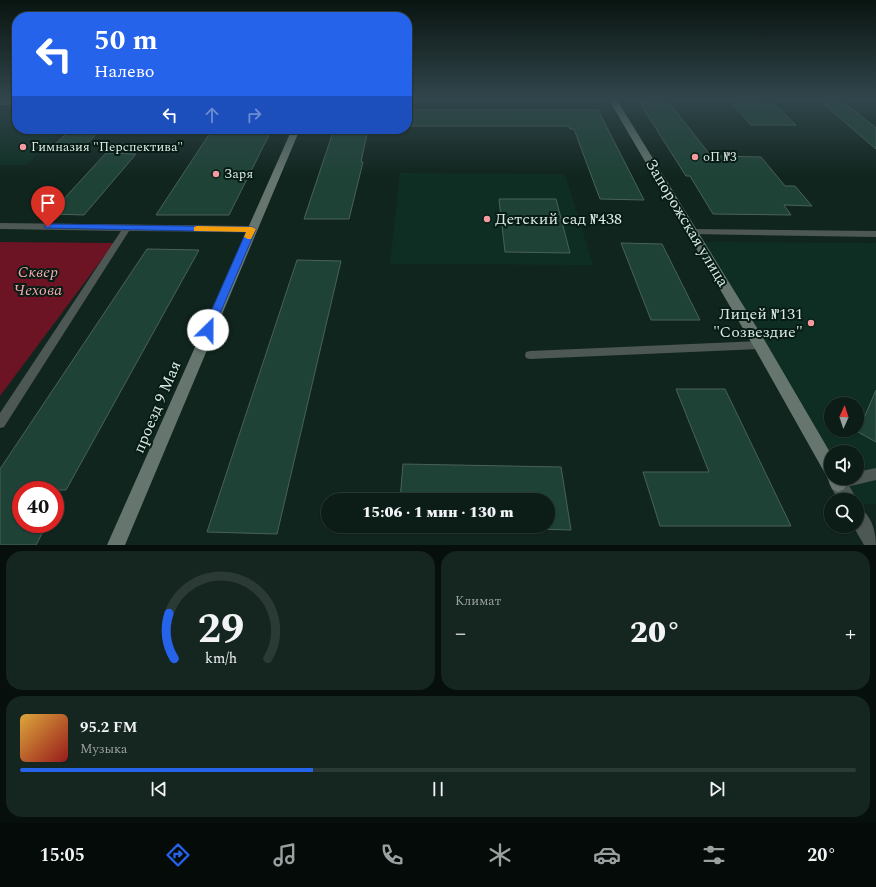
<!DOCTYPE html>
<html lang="ru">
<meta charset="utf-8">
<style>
:root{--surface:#0c1c16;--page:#15251f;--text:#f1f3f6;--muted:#9aa1a1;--line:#2c3a35;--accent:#2563eb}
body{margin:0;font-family:Spectral,serif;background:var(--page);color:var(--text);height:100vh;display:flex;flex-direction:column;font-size:15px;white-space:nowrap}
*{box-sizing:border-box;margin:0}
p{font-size:13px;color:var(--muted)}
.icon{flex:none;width:22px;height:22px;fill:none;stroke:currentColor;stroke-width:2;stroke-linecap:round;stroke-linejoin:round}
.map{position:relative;height:545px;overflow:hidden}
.drawer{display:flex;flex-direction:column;gap:6px;padding:6px;background:#070f0c;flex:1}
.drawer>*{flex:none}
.guide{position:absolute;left:12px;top:12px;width:400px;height:122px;border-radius:16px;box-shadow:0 1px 3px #0004,0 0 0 1px var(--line);background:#2563eb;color:#fff;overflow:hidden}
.needle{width:26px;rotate:3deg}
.fabs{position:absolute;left:824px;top:397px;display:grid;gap:8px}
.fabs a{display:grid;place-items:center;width:40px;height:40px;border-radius:50%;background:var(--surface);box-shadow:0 1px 3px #0004,0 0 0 1px var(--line);font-size:20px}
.speed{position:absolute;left:12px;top:481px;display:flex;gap:8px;font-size:20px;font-weight:700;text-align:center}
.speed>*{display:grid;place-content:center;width:52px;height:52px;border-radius:50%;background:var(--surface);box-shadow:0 1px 3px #0004,0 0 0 1px var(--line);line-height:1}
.speed .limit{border:6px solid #d22;background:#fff;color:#111}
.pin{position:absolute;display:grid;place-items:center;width:34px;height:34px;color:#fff;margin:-41px -17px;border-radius:50% 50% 50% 0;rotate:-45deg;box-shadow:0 0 4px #0007}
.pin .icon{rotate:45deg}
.me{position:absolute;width:44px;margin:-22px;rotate:23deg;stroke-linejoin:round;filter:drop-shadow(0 0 3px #0008)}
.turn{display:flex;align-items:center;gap:14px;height:84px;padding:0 16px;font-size:18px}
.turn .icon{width:52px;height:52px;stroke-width:2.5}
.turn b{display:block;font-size:28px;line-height:34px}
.lanes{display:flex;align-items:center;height:38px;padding:0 16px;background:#0003;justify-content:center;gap:20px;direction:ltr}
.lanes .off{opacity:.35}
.big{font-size:30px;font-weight:800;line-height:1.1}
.drawer .tile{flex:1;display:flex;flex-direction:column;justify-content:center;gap:6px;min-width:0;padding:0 14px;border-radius:16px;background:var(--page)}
.drawer .dial{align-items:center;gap:0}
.dial svg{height:104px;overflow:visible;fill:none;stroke:var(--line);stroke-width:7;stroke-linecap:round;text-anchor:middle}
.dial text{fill:var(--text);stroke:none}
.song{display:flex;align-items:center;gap:12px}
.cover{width:48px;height:48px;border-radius:6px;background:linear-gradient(135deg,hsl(40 70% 55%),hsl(0 70% 35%))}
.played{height:4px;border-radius:2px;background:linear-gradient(90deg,var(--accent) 35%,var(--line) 35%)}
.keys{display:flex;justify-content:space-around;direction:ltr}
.heat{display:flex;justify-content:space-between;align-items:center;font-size:22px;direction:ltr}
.drawer .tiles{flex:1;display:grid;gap:6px;grid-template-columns:1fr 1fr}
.tile:last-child{grid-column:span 2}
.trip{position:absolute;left:321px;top:493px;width:234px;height:40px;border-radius:20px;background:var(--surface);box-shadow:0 1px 3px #0004,0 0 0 1px var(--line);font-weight:800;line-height:40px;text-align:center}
.dock{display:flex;height:64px;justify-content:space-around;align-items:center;background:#050b09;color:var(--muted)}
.dock .icon{width:28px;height:28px}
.dock .selected{color:var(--accent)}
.dock b{font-size:18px;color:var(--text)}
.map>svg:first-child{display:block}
.built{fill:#0f2e23;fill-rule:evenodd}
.green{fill:#6c1424}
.building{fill:#1e4336;stroke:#4a6158}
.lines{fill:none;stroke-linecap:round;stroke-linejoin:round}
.lane{fill:#4d5753;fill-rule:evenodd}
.street{fill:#4d5753;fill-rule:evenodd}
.secondary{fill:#66766f;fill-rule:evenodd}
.route{fill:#2563eb;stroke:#184099}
.slow{fill:#f59e0b}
.poi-dot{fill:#f49b9f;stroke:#061c14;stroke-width:1.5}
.labels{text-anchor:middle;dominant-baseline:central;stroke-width:4;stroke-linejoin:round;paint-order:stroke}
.far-poi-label{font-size:13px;fill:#dbe8e3;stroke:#061c14;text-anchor:start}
.poi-label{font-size:16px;fill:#dbe8e3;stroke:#061c14;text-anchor:start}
.street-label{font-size:16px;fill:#dbe8e3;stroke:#061c14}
.park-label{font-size:16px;font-style:italic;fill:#f6a7ab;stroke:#061c14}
</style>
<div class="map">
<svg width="876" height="545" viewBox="0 0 876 545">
<rect width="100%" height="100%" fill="#10251d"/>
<g class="built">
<polygon points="0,112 17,112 17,129 66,129 26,165 0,165"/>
<polygon points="400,173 565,174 593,265 390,264"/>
<path d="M698,242L876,243V504H857V500L836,478H857V452H831V470ZM831,404H857V430H831Z"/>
</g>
<polygon class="green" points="0,242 114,243 0,396"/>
<g class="building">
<polygon points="638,100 667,100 711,156 761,157 785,186 795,186 812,206 784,205 791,215 713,214 690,176 686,176"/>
<polygon points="729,100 771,101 796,125 751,125"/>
<polygon points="819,100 841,100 876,128 876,149"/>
<polygon points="407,110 598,110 644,200 600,199 574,129 570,129 569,126 407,126"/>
<polygon points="72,129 102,129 81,149 49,149"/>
<polygon points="334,129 368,129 361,162 363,162 349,219 304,219"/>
<polygon points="210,133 270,133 229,215 156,215"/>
<polygon points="106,153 136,154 84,215 50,214"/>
<polygon points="499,199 556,199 570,253 505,252"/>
<polygon points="621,243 662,244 700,320 651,320"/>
<polygon points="147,249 199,250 66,490 21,490 21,524 47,524 36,545 0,545 0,469"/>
<polygon points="297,260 341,261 277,534 207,532"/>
<polygon points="676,389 725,389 791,526 660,526 643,472 709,472"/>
<polygon points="876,390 876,442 858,432"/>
<polygon points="403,464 561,467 571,530 427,526 548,526 548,500 400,500"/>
</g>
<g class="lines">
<g class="lane">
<polygon points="0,223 252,226 256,229 252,232 129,231 4,427 0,428 0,413 121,231 0,229"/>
<polygon points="693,229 876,231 876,237 690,234 689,232"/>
<polygon points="760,341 764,342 765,345 764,348 760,349 530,359 526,358 525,355 526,352 530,351"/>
<polygon points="876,468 876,480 838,489 833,488 832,483 835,478 857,478 857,472"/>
</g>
<g class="street">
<rect x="0" y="101" width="17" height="4"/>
<polygon points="831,478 845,478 857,500 838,500 829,483"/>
<path d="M857,507C871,513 876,531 876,545H864L853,526H857Z"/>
</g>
<g class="secondary">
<polygon points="609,100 617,100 765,341 831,454 831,478 845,478 847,483 844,489 838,492 832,489 827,477 755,349"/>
<polygon points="292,129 300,129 125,545 107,545"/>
</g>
</g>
<linearGradient id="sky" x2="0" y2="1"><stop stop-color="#091410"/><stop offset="0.56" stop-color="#31464c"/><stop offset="1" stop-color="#31464c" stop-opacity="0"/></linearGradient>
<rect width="876" height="177" fill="url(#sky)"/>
<polygon class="route" points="48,224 252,227 256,229 213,330 208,334 203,330 246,232 45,228 44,227"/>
<polygon class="slow" points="197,226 252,227 256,229 251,239 248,239 244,237 246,232 194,231 194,227"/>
<g class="poi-dot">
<circle cx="23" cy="147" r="4"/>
<circle cx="695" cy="157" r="4"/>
<circle cx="216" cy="174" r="4"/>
<circle cx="487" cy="219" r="4"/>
<circle cx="811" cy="323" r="4"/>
</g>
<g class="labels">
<g class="far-poi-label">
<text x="31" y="147">Гимназия "Перспектива"</text>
<text x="703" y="157">оП №3</text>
<text x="224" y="174">Заря</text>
</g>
<g class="poi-label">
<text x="495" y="219">Детский сад №438</text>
<text x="803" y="314" text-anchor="end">Лицей №131<tspan x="803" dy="18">"Созвездие"</tspan></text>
</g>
<g class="street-label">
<text transform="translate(687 223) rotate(59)">Запорожская улица</text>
<text transform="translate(157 407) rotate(-67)">проезд 9 Мая</text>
</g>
<g class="park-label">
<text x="38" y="272">Сквер<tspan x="38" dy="18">Чехова</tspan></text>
</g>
</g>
</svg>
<div class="fabs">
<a><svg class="needle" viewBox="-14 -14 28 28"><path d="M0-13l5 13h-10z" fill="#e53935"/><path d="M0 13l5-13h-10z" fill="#9aa1a1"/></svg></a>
<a><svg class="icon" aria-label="sound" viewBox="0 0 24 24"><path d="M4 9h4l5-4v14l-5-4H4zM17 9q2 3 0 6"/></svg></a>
<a><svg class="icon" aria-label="search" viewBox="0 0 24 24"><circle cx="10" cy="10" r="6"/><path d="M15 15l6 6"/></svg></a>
</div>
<div class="speed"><div class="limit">40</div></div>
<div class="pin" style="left:48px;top:227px;background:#d93025"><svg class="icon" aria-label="arrive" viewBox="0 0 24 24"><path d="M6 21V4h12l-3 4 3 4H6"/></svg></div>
<svg class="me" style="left:208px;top:330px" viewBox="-20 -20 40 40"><circle r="19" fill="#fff"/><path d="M0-13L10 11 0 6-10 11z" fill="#2563eb"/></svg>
<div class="trip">15:06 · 1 мин · 130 m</div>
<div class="guide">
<div class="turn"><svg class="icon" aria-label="left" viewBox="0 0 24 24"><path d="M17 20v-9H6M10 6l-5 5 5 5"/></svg><div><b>50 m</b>Налево</div></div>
<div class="lanes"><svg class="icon" aria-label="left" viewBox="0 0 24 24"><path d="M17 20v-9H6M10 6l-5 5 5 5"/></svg><svg class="icon off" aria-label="ahead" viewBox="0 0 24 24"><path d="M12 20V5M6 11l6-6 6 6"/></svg><svg class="icon off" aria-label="right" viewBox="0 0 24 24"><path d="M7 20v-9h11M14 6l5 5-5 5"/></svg></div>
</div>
</div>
<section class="drawer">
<div class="tiles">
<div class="tile dial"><svg viewBox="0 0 100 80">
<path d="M14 69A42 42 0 1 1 86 69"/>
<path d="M14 69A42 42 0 0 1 10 34" stroke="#2563eb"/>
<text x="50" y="56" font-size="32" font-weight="700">29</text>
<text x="50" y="72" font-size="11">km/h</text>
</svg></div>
<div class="tile"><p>Климат</p>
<div class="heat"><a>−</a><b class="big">20°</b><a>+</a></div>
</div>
<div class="tile">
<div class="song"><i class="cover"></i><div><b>95.2 FM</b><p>Музыка</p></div></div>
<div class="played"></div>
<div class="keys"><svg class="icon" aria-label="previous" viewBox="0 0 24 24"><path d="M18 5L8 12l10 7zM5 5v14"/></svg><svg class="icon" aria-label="pause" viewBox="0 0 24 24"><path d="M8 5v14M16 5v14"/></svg><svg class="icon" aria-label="next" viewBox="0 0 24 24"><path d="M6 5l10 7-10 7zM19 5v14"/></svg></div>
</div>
</div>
</section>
<nav class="dock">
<b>15:05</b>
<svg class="icon selected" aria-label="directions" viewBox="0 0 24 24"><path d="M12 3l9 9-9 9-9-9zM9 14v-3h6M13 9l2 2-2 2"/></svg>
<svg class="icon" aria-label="music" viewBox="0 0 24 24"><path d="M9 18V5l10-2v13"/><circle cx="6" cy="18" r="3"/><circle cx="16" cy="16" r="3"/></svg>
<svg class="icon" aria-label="phone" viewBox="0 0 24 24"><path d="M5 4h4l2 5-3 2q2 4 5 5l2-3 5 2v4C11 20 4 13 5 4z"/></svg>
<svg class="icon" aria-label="climate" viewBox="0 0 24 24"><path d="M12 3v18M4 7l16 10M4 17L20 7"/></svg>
<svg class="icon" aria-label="car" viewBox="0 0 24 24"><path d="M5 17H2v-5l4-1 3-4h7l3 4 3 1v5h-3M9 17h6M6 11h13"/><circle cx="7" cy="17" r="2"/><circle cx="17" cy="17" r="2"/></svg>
<svg class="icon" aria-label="filters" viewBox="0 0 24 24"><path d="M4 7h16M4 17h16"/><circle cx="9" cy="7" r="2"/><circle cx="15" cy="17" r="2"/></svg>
<b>20°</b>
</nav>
